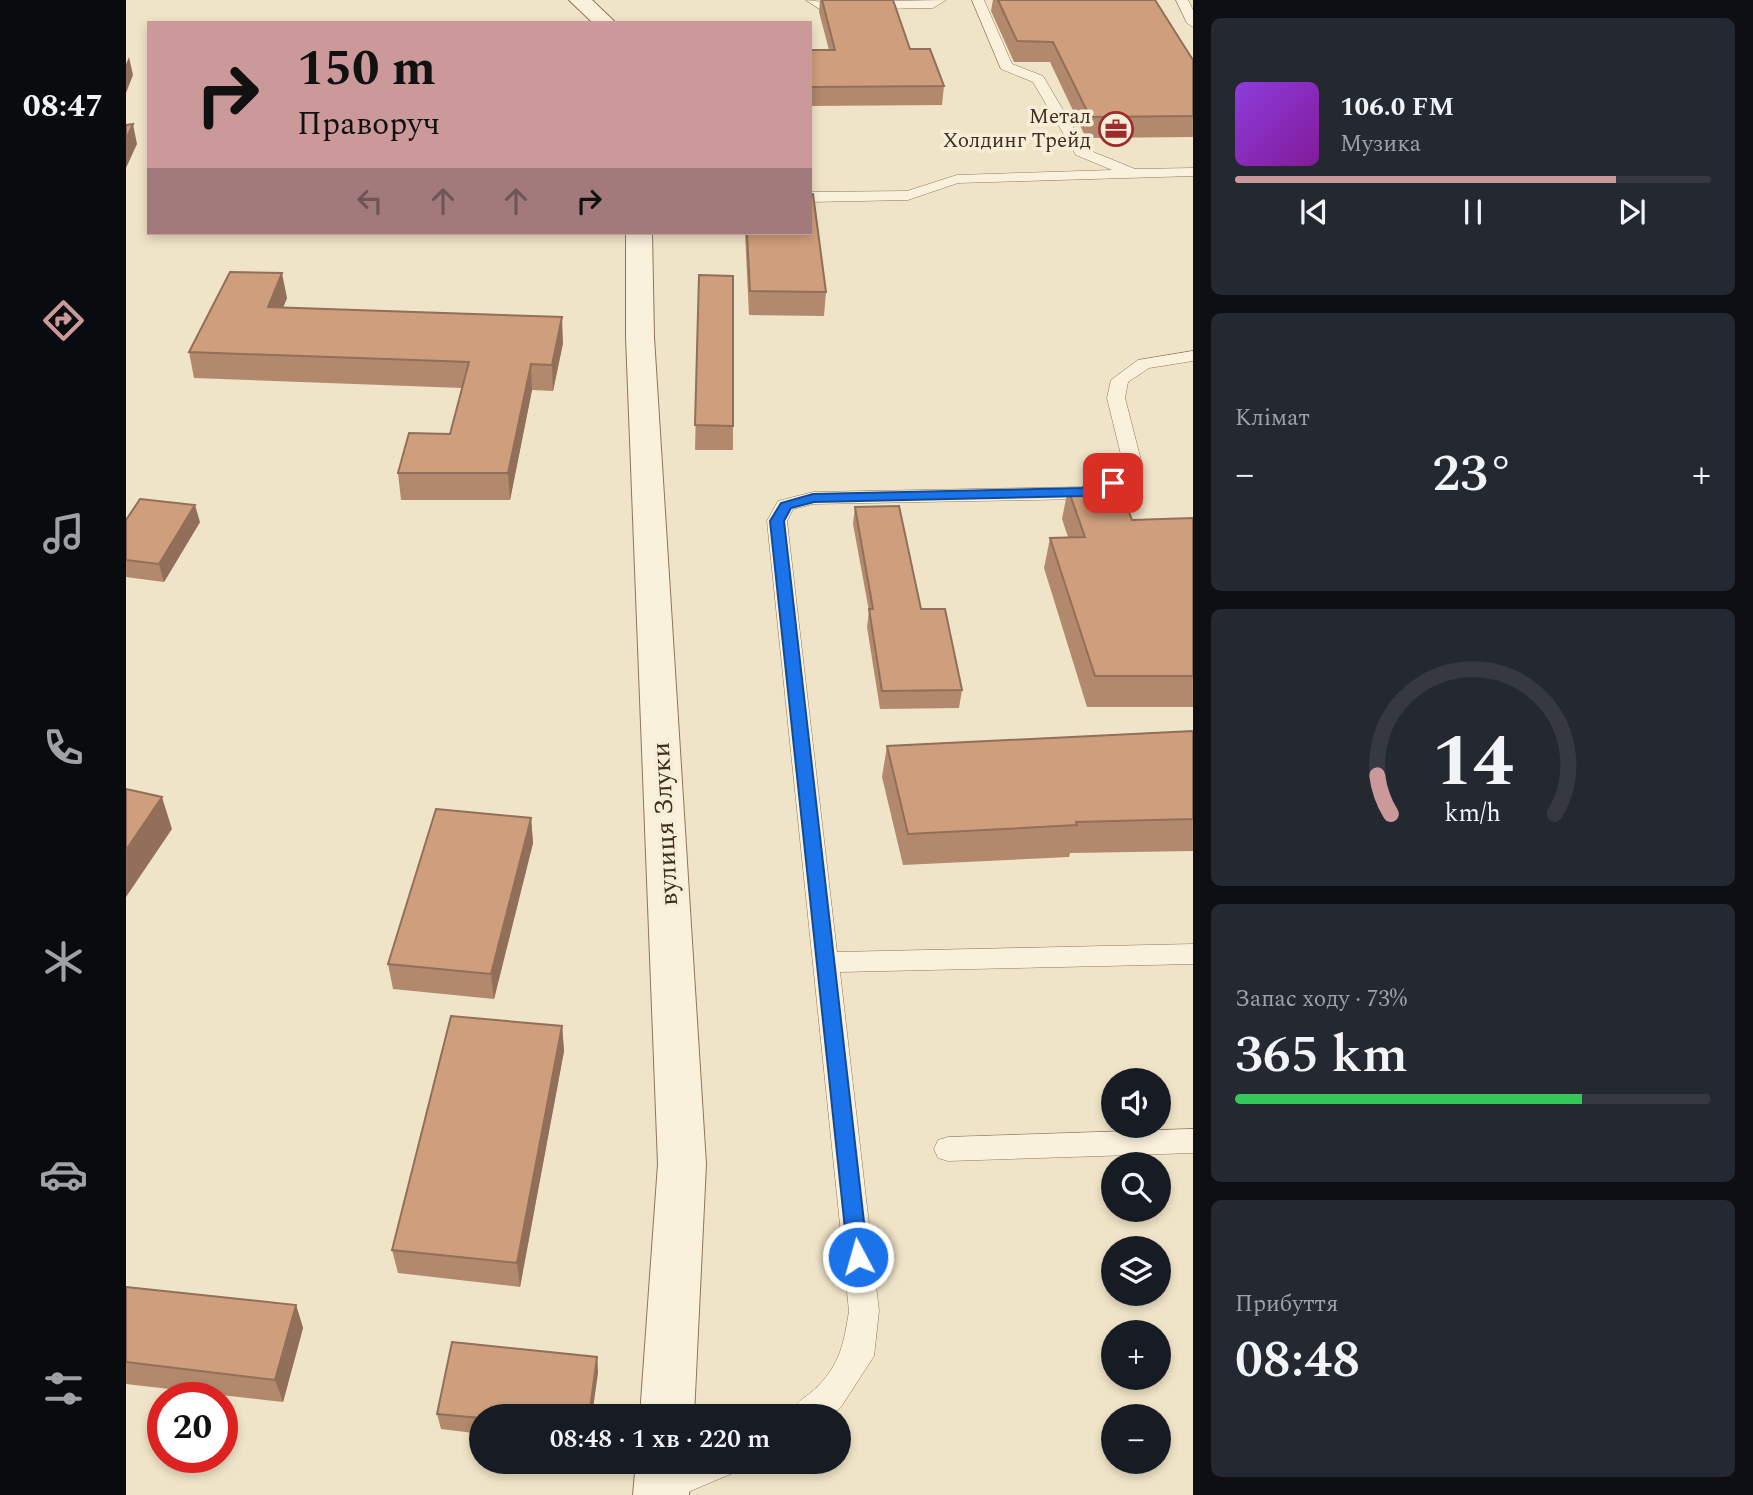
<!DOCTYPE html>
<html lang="uk">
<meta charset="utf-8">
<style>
:root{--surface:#171b24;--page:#242831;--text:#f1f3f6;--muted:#9ea1a6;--line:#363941;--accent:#cc999b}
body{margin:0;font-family:Spectral,serif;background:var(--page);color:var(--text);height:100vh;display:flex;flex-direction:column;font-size:26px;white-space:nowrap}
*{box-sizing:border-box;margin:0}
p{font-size:23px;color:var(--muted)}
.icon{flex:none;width:38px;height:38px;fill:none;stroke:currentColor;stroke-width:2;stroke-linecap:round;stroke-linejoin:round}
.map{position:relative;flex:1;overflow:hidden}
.panel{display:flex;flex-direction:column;gap:18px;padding:18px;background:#0d0f14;width:560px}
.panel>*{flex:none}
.hud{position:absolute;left:21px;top:21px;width:665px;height:214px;border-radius:0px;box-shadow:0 4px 10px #0003;background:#cc999b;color:#111;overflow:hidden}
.fabs{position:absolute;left:975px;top:1068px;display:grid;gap:14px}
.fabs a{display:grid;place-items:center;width:70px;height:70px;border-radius:50%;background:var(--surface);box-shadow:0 4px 10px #0003;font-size:35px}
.speed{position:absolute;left:21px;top:1382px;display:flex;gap:14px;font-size:35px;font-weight:700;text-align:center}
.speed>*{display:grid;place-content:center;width:91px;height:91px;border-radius:50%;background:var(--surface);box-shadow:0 4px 10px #0003;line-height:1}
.speed .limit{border:10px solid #d22;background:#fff;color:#111}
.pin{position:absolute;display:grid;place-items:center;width:60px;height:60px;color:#fff;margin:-30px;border-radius:14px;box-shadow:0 4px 10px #0006}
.me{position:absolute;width:77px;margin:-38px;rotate:354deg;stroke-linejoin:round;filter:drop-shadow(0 0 5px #0008)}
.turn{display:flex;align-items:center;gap:24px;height:147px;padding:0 35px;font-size:32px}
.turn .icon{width:91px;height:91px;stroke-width:2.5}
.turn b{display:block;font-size:49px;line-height:60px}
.lanes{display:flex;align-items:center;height:66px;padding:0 35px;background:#0003;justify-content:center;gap:35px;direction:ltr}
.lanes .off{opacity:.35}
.big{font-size:52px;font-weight:600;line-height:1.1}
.panel .card{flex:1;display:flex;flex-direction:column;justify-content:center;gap:10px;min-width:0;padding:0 24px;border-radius:10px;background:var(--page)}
.panel .dial{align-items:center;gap:0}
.dial svg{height:182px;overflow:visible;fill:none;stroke:var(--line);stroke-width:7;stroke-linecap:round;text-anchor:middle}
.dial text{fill:var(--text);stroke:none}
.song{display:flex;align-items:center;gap:21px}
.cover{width:84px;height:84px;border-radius:10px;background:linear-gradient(135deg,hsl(270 70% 55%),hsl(290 70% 35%))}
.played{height:7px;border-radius:4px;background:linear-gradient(90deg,var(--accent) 80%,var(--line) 80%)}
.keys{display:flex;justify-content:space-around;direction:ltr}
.heat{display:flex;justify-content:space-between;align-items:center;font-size:38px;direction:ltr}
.charge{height:10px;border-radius:5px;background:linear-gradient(90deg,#34c759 73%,var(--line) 0)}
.trip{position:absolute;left:343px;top:1404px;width:382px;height:70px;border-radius:35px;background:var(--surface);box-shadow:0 4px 10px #0003;font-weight:600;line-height:70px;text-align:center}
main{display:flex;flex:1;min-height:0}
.tab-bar{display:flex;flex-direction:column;width:126px;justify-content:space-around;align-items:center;background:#090b0e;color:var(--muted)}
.tab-bar .icon{width:49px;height:49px}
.tab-bar .current{color:var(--accent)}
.tab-bar b{font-size:32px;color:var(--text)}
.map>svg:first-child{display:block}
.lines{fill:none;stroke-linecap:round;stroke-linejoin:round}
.lane-casing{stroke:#8d765c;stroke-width:1}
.street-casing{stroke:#8d765c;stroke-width:2}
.lane{fill:#faf1dc;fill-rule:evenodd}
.street{fill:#faf1dc;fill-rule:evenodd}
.wall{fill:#b2896c}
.shaded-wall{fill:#916f58}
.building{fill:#cf9f7d;stroke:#916f58;stroke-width:2}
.route{fill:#1a73e8;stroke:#114b97;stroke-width:2}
.labels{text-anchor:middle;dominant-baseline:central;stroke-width:7;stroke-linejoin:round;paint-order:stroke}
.far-poi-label{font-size:21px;fill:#3d2e20;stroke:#f7eed8;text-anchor:end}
.street-label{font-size:26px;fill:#3d2e20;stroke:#f7eed8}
</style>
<main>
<nav class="tab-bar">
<b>08:47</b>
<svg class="icon current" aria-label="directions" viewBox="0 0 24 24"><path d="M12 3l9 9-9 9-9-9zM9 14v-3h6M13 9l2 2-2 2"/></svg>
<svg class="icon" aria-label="music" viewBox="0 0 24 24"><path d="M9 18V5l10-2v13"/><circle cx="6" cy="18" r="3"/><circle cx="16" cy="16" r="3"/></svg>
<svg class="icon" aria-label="phone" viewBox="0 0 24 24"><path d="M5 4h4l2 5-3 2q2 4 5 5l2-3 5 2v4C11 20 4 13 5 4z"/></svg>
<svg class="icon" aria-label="climate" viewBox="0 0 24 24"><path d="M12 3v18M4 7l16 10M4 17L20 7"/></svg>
<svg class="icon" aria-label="car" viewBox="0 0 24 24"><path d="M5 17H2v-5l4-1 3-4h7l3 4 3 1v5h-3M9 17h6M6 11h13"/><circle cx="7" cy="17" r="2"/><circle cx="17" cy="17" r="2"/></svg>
<svg class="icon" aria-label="filters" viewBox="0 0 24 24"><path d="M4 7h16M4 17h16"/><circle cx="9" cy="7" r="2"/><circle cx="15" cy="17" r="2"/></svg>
</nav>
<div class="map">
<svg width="1067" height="1495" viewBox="0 0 1067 1495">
<rect width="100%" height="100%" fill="#f0e4c8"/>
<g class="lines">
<g class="lane-casing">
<g id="lane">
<polygon points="680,0 698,2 820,0 807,8 695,10"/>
<polygon points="846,0 858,0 886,64 917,76 960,149 1009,169 1067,168 1067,176 832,183 782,200 684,202 684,192 781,191 831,175 986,170 950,155 907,82 875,69"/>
<polygon points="1050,0 1062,0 1067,10 1067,27 1061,23"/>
<path d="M1067,351V361L1023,368L1002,382L999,398L1016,464L994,487L958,499L687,504L667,509L661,521L711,952L1067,944V964L714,972L753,1311L748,1356L715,1407L704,1416H663C670,1400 682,1397 693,1385C715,1362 718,1341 723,1311L641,521L652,501L687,492L956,487L980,479L997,463L981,398L985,380L1012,360Z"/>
<polygon points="1067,1129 1067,1153 822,1161 812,1158 808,1149 812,1140 822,1137"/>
<polygon points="556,1461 611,1461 607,1473 555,1495 524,1495 520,1486 525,1474"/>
</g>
</g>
<g class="street-casing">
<g id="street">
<polygon points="443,0 466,0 490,23 467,23"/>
<polygon points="500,233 526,233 528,337 580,1164 568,1416 514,1416 532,1164 500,337"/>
<polygon points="510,1461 566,1461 563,1495 507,1495"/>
</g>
</g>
<use href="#lane" class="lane"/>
<use href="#street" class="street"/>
</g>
<g class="wall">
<polygon points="694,0 767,0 784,49 818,86 816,105 684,106 684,50 703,50 693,12"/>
<polygon points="867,0 1029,0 1067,60 1067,137 960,138 924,62 888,62 865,11"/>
<polygon points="619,233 684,233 700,292 698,316 623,315"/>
<polygon points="573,275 607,426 607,450 569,450"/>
<polygon points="161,298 157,308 437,343 427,391 406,390 384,500 275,500 272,473 324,434 336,388 68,378 63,352"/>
<polygon points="942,489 1006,520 1067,518 1067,707 961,707 918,568 924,538 942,537 936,519"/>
<polygon points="729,507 795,609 836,690 833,708 754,709 741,627 743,611 727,524"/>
<polygon points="0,520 74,522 38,582 0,577"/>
<polygon points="1067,731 1067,851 944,853 943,857 777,865 756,777 761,746"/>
<polygon points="405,818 407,843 368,999 267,989 262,964"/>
<polygon points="436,1026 438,1051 394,1287 272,1273 266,1250"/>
<polygon points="0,1287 170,1305 177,1328 157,1402 0,1384"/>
<polygon points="471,1357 472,1373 355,1416 355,1434 315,1429 311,1414"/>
</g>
<g class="shaded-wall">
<polygon points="3,57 7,75 0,93 0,64"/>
<polygon points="7,124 11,144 0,168 0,139"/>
<polygon points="156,273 161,298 146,333 142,307"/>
<polygon points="436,317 437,343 427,391 426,365"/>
<polygon points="405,364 406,390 384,500 382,473"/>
<polygon points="69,505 74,522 38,582 33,564"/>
<polygon points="36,797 46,829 0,897 0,850"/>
<polygon points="405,818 407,843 368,999 365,974"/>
<polygon points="436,1026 438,1051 394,1287 391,1263"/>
<polygon points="170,1305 177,1328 157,1402 149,1380"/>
<polygon points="471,1357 472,1373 466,1416 463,1416"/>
</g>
<g class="building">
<polygon points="696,0 767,0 784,49 804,49 818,86 684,87 684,50 709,50"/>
<polygon points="872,0 1029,0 1067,60 1067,116 964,117 927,42 891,41"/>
<polygon points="7,124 0,139 0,125"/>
<polygon points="684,194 687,194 700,292 624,291 621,233 684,233"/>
<polygon points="104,272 156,273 142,307 436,317 426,365 405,364 382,473 272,473 283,433 324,434 343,362 63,352"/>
<polygon points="573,275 607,276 607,426 569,425"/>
<polygon points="993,487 1006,520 1067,518 1067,676 969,676 924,538 959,537 942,489"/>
<polygon points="14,499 69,505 33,564 0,560 0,520"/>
<polygon points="773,506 795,609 819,609 836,690 756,691 743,609 747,609 729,507"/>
<polygon points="1067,731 1067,819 950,822 951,825 782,834 761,746"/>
<polygon points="0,789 36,797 0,850"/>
<polygon points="310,809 405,818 365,974 262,964"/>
<polygon points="325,1016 436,1026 391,1263 266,1250"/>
<polygon points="0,1287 170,1305 149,1380 0,1362"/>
<polygon points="326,1342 471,1357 463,1416 355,1416 355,1418 311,1414"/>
</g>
<polygon class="route" points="987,479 994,483 992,486 958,496 688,502 665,508 658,521 742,1257 739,1264 732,1267 725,1264 722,1257 644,521 655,503 687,494 956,488"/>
<defs>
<g id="office-ring" transform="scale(1.75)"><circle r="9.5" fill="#f7eed8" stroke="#9e2a2b" stroke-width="1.5"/><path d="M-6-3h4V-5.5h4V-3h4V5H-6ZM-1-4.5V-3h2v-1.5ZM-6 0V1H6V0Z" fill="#9e2a2b"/></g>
</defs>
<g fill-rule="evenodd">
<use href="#office-ring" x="990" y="129"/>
</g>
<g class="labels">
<g class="far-poi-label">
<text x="965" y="117">Метал<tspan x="965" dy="24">Холдинг Трейд</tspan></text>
</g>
<g class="street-label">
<text transform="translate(539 824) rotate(-93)">вулиця Злуки</text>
</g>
</g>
</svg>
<div class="fabs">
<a><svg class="icon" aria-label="sound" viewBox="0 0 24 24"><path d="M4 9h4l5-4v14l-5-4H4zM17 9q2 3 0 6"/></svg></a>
<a><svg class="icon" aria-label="search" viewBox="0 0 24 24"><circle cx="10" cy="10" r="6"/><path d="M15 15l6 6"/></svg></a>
<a><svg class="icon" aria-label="layers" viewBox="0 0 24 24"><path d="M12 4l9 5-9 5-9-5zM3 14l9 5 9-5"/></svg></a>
<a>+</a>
<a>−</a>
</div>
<div class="speed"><div class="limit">20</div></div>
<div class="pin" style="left:987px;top:483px;background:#d93025"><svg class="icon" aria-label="arrive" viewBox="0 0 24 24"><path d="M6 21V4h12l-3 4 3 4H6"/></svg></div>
<svg class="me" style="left:732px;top:1257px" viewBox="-20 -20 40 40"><circle r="17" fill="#1a73e8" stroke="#fff" stroke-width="3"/><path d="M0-11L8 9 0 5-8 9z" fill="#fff"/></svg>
<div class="trip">08:48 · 1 хв · 220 m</div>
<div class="hud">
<div class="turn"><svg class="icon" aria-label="right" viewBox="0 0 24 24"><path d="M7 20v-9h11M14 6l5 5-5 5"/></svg><div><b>150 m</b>Праворуч</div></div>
<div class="lanes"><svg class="icon off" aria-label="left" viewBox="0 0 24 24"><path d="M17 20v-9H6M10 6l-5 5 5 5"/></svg><svg class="icon off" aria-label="ahead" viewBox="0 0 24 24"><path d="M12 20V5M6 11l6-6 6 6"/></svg><svg class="icon off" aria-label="ahead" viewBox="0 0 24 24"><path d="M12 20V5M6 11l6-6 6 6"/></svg><svg class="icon" aria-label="right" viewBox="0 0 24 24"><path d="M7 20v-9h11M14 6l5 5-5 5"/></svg></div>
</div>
</div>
<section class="panel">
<div class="card">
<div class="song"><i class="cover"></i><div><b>106.0 FM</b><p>Музика</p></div></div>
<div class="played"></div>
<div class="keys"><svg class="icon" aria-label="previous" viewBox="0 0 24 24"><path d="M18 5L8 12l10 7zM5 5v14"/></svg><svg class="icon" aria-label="pause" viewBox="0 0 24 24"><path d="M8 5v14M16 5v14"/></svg><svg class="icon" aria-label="next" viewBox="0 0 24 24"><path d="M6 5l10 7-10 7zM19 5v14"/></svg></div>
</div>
<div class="card"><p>Клімат</p>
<div class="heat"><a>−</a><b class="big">23°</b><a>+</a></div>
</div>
<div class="card dial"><svg viewBox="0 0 100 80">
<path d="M14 69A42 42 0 1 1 86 69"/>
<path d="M14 69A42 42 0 0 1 8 52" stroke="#cc999b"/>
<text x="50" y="56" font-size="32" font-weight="700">14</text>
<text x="50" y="72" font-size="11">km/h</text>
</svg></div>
<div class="card"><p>Запас ходу · 73%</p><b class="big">365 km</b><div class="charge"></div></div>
<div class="card"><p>Прибуття</p><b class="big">08:48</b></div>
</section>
</main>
